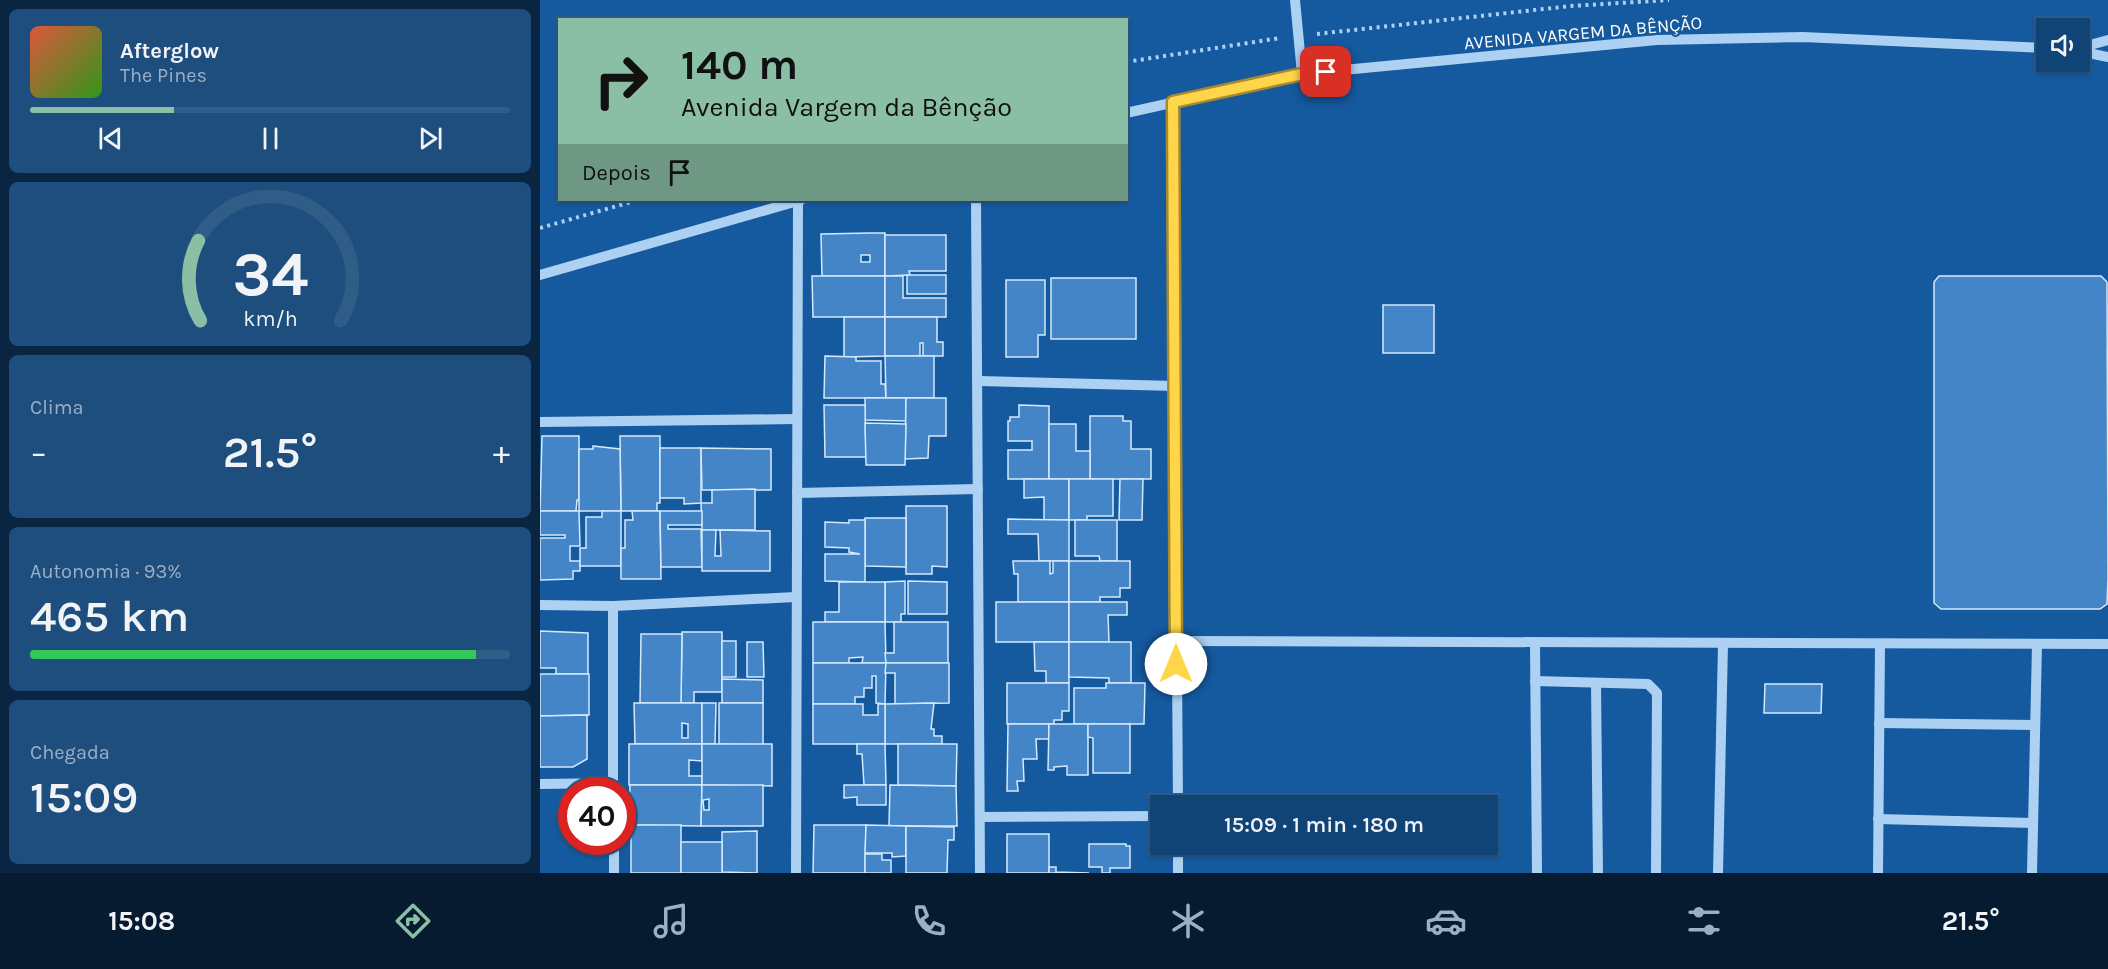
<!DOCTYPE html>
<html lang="pt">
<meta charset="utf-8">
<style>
:root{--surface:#104376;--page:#1e4e7e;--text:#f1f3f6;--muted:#9cb0c5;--line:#305c88;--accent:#8abfa5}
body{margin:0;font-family:Karla,sans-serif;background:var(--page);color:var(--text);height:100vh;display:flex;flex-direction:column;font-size:22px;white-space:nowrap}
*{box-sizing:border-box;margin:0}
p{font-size:20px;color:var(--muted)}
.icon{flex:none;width:33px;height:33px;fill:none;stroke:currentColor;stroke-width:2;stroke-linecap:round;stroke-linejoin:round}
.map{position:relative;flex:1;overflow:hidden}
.side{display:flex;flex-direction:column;gap:9px;padding:9px;background:#092541;width:540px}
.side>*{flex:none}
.banner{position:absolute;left:18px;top:18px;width:570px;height:183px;border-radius:0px;box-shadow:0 2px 4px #0004,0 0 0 2px var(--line);background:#8abfa5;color:#111;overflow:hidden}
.controls{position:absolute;left:1496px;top:18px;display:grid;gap:12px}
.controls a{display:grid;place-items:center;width:54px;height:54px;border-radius:0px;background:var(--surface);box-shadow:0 2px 4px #0004,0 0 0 2px var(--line);font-size:30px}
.speed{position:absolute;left:18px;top:777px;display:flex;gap:12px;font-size:30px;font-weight:700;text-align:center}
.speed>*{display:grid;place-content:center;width:78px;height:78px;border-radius:50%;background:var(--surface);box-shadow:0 2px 4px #0004,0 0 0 2px var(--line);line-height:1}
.speed .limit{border:9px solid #d22;background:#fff;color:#111}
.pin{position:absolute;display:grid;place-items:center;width:51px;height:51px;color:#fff;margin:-26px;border-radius:12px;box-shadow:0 3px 9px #0006}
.me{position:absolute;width:66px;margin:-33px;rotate:0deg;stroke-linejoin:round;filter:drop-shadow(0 0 4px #0008)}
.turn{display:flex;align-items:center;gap:21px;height:126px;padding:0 24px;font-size:27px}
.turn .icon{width:78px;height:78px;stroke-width:2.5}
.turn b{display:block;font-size:42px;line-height:51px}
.then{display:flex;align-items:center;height:57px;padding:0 24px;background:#0003;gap:12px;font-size:22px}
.big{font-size:45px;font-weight:600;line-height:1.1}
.side .card{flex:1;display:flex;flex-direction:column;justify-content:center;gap:9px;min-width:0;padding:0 21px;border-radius:9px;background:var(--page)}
.side .dial{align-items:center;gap:0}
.dial svg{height:156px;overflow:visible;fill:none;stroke:var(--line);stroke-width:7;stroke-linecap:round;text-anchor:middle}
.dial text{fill:var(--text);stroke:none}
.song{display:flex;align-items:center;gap:18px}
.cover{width:72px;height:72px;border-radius:9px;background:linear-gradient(135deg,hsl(10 70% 55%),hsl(110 70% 35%))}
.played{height:6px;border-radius:3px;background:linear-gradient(90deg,var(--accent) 30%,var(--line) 30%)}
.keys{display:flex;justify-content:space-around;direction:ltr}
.heat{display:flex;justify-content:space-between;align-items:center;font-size:33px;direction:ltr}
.charge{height:9px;border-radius:4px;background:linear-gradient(90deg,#34c759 93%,var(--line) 0)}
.trip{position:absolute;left:610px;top:795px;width:348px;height:60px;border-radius:0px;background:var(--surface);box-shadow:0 2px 4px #0004,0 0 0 2px var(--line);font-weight:600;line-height:60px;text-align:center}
.tabs{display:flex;height:96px;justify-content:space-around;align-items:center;background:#061b2f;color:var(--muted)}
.tabs .icon{width:42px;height:42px}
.tabs .current{color:var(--accent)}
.tabs b{font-size:27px;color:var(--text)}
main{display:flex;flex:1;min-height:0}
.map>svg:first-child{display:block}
.building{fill:#4385c6;stroke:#d5e9fd;stroke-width:1.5;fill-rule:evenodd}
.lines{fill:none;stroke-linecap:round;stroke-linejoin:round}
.path{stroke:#add1f3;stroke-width:4;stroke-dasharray:3 4.5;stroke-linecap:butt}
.minor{stroke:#add1f3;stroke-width:10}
.route-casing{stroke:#a68a30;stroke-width:15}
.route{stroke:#ffd54a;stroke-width:10}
.labels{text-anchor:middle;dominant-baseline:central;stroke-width:4.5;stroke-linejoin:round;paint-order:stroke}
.street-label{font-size:18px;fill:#fff;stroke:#15599e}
</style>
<main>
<section class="side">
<div class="card">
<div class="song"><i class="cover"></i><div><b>Afterglow</b><p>The Pines</p></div></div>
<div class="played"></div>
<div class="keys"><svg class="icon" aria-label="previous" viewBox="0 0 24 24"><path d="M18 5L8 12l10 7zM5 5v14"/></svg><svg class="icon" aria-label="pause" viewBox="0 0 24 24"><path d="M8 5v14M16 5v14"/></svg><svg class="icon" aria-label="next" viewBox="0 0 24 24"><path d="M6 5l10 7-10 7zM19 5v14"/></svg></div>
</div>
<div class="card dial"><svg viewBox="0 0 100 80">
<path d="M14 69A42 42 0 1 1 86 69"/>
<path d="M14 69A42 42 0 0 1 13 28" stroke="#8abfa5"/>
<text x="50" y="56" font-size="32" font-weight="700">34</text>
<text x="50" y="72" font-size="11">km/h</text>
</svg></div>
<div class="card"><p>Clima</p>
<div class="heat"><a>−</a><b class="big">21.5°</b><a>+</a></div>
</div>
<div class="card"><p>Autonomia · 93%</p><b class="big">465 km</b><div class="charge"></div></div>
<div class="card"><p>Chegada</p><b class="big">15:09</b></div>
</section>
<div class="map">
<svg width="1568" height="873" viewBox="0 0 1568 873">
<rect width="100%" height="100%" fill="#15599e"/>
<g class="building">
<path d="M330,233H345V276H282L281,234ZM321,255H330V262H321Z"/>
<polygon points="345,235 406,235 406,271 369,271 370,275 345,276"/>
<rect x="367" y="275" width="39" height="19"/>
<polygon points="272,276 345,276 345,317 273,317"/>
<polygon points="345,276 363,276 363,298 406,298 406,317 345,317"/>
<polygon points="1399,276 1561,276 1567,282 1568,578 1567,604 1560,609 1401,609 1394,603 1394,282"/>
<rect x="511" y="278" width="85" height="61"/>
<polygon points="466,280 505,280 505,335 498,335 498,357 466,357"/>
<rect x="843" y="305" width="51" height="48"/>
<polygon points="304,317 345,317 345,356 304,357"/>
<polygon points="345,317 397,317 397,342 403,342 403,356 383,356 383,343 380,343 380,356 345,356"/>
<polygon points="285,356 316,357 316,361 341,361 341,384 345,384 346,398 284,398"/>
<polygon points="345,356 394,356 394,398 346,398"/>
<polygon points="325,398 366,398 366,421 325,420"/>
<polygon points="366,398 406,398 406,436 389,436 388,458 365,459"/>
<polygon points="284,405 325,405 326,457 285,457"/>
<polygon points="479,405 509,406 509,479 468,479 468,450 492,450 492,441 468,441 468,421 470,421 470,417 479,417"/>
<polygon points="550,416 583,416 583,421 591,421 591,449 611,449 611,479 550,479"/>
<polygon points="325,423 366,424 365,465 326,465"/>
<polygon points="509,424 536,424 536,451 550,451 550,479 509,479"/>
<polygon points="2,436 39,436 39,500 37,500 36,511 0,511"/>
<polygon points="80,436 120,436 120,503 117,503 117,511 81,511"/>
<polygon points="53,446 80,449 81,511 39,511 39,449 53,449"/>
<polygon points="120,448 161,448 161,503 144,504 144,498 120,498"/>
<polygon points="161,448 231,449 231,490 162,490"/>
<polygon points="484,479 529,479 529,520 504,520 504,497 484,498"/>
<polygon points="529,479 573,479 573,516 547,516 547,520 529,520"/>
<polygon points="580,479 603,479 602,520 579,520"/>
<polygon points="215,489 215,530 162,530 161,503 172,503 172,490"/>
<polygon points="366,506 407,506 407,567 392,566 392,574 366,574"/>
<polygon points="0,511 39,511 40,546 30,546 30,561 40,561 40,571 33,571 33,579 0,580 0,538 25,538 25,535 0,535"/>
<polygon points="62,511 81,511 81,566 40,566 40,548 46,548 46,517 62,517"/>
<polygon points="92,511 120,511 121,579 81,579 81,548 85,548 85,520 93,520"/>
<polygon points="120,511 162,511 162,525 128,525 128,529 161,529 162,567 121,567"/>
<polygon points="325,518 366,518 366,567 325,566"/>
<polygon points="468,519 529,520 529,561 499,561 498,534 468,534"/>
<polygon points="309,520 325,520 325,582 285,581 285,554 320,554 309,552 309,548 285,547 285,522 309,523"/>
<polygon points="535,520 577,520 577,561 560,561 559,556 535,556"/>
<polygon points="162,530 176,530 175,556 181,556 180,530 230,531 230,571 162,571"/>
<polygon points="473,561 510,561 510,574 513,573 513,561 529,561 529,602 478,602 478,574 474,574"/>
<polygon points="529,561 590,561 590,588 580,588 580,597 560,597 560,602 529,602"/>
<polygon points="365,581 365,614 361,614 361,622 345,622 345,582"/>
<polygon points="368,581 407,582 407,614 368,614"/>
<polygon points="299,582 345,582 345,622 285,622 285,612 299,612"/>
<rect x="456" y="602" width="73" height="40"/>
<polygon points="529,602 587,602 587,615 568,615 569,642 529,642"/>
<polygon points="273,622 345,622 346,663 322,663 323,657 309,658 309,663 273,663"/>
<polygon points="354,622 408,622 408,663 346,663 345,653 354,653"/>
<polygon points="0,631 48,633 48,674 16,674 16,668 0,668"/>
<polygon points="142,632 182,632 182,692 154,692 154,703 141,703"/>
<polygon points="101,634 142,634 141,703 100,703"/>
<rect x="182" y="641" width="14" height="36"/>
<polygon points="207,642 223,642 224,677 207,677"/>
<polygon points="494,642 529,642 529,683 506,683 506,671 495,671"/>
<polygon points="529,642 591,642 591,683 569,683 569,678 529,677"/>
<polygon points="273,663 346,663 345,704 336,703 336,676 332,676 332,688 324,688 324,697 315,697 315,704 273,704"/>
<polygon points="346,663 409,663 409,703 355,704 355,673 345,673"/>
<polygon points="0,674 49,674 49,715 0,716"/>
<polygon points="182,679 223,680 223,703 182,703"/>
<polygon points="467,683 529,683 529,711 522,711 522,720 514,720 514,724 467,724"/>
<polygon points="566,683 605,683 604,724 534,724 534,688 566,688"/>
<polygon points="1225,684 1282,684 1281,713 1224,713"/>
<path d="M94,703H162V744H95ZM142,723L148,724V738H142Z"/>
<polygon points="162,703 176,703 175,744 162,744"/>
<polygon points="179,703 223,703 223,745 179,744"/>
<polygon points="394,703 391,729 394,729 394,736 402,736 402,744 345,744 345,704"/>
<polygon points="273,704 323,704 323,715 338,715 338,704 345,704 345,744 273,744"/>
<polygon points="47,715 47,759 33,767 0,767 0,716"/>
<polygon points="468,724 509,724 509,739 496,739 497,759 483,759 484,781 477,781 478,791 467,791"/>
<polygon points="509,724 548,724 548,775 527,775 527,766 514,767 514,770 508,770"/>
<polygon points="548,724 590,724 590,773 553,773 553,738 548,737"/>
<polygon points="89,744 162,744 162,761 149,760 149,776 162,776 162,785 89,785"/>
<polygon points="162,744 232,744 232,786 162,785"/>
<polygon points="317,744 345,744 346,785 324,785 322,754 317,754"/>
<polygon points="358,744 417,744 416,786 358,785"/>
<polygon points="90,785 162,785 161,826 89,825"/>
<path d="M162,785H223V826H161ZM169,799V810H164L163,800Z"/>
<polygon points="304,785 346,785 346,805 317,805 317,797 304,798"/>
<polygon points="350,785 416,786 417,826 349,826"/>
<rect x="91" y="825" width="50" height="48"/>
<polygon points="274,825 326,825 325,873 273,873"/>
<polygon points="326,825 366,826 366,856 352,857 352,853 325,853"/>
<polygon points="366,826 414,827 414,840 408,840 407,873 366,873"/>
<polygon points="217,831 217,873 182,872 182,832"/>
<rect x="467" y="834" width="42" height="39"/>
<rect x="141" y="842" width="41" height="31"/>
<polygon points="549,844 586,844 586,846 590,846 590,868 570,868 570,873 562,873 562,867 549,867"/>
<polygon points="325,854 342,854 342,860 351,860 351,873 325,873"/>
<polygon points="509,867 516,867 516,872 549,873 509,873"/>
</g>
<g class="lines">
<g class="path">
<polyline points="777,34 1031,6 1129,0"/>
<polyline points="586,62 740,38"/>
<polyline points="0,228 98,200"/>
</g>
<g class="minor">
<polyline points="755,0 762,74"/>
<polyline points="1539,48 1568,40"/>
<polyline points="1539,51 1568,57"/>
<polyline points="633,102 638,806"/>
<polyline points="586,113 762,74 1117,40 1263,37 1506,48"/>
<polyline points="436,200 440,873"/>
<polyline points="0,275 261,200"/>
<polyline points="439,381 636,386"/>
<polyline points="0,422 256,419"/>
<polyline points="257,493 438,489"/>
<polyline points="0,605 73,606 255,597"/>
<polyline points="636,641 1568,644"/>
<polyline points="995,643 997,873"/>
<polyline points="995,681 1108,684 1117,693 1116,873"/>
<polyline points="1056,683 1058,873"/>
<polyline points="1339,723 1495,725"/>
<polyline points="0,784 72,783"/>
<polyline points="73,790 73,606"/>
<polyline points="440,817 621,816"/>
<polyline points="1338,819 1493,823"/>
<polyline points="74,842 74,873"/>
<polyline points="638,844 638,873"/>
<polyline points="256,873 258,201"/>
<polyline points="1178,873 1183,644"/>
<polyline points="1338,873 1340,644"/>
<polyline points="1492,873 1497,644"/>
</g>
</g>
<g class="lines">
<g class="route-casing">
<polyline id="route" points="636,664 633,102 762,74 786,72"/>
</g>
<use href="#route" class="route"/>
</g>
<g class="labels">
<g class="street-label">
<text transform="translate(1043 33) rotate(-5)">AVENIDA VARGEM DA BÊNÇÃO</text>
</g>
</g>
</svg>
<div class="controls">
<a><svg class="icon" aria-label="sound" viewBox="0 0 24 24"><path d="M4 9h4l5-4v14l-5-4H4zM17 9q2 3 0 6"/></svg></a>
</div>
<div class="speed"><div class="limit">40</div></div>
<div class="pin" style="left:786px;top:72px;background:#d93025"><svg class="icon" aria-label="arrive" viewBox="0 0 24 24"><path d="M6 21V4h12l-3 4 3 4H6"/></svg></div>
<svg class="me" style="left:636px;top:664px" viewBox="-20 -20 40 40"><circle r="19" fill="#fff"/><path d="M0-13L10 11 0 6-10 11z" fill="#ffd54a"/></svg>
<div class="trip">15:09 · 1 min · 180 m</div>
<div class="banner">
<div class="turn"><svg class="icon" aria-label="right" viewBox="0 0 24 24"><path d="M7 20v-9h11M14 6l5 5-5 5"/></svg><div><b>140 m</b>Avenida Vargem da Bênção</div></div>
<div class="then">Depois<svg class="icon" aria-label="arrive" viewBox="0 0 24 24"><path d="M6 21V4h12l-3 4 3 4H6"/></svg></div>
</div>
</div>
</main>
<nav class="tabs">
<b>15:08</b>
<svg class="icon current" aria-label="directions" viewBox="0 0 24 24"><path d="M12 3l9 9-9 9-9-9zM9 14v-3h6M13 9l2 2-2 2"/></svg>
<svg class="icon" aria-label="music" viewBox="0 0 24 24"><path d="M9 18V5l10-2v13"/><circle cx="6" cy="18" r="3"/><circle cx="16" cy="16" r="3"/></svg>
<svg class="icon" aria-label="phone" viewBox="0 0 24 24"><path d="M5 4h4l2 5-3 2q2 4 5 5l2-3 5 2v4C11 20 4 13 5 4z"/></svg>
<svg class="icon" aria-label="climate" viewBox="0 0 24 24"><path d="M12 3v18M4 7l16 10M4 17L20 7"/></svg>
<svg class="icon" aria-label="car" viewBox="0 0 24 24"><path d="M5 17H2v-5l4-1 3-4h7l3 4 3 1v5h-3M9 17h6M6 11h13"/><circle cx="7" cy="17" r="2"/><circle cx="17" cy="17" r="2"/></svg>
<svg class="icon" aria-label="filters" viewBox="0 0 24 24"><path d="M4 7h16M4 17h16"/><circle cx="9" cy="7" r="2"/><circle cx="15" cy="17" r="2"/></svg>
<b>21.5°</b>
</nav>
